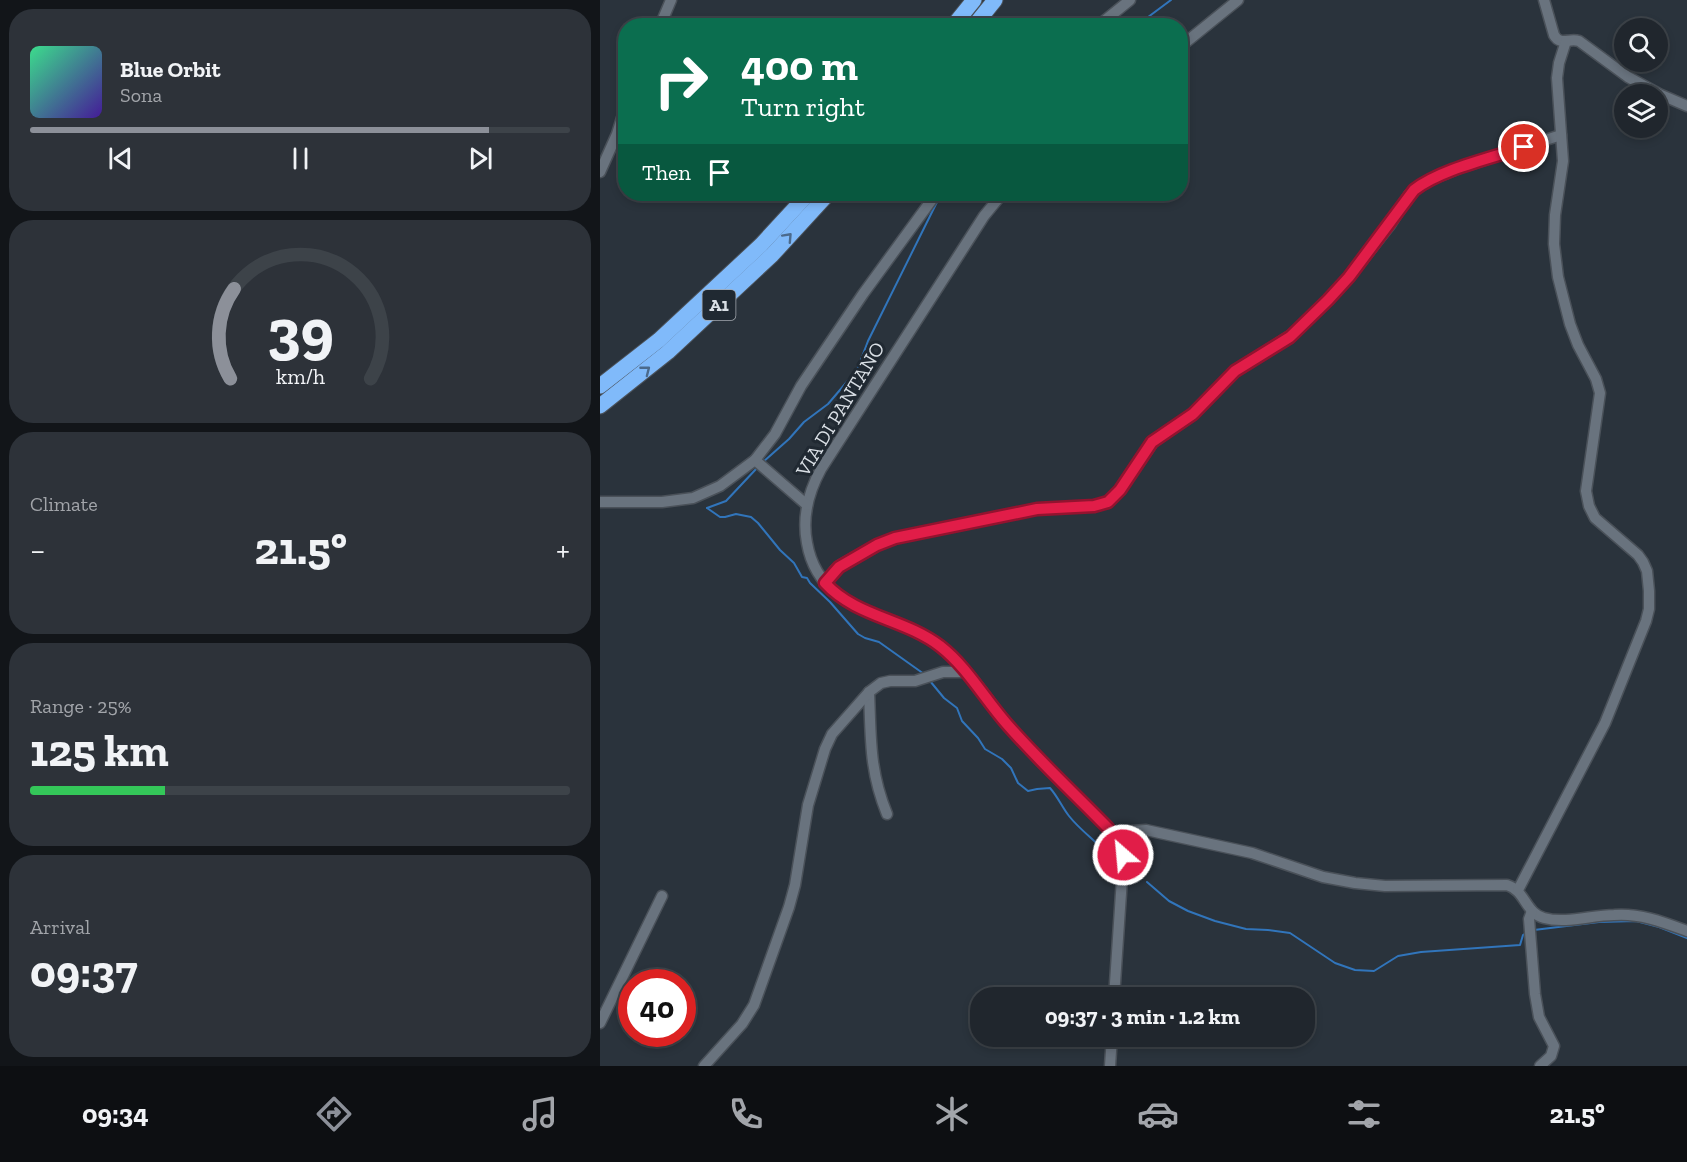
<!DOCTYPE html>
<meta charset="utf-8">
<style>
:root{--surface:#20262d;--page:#2d3239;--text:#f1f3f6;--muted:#a2a5aa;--line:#3d4349;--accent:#8c9099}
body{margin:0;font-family:"Zilla Slab",serif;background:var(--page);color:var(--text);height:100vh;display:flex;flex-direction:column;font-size:22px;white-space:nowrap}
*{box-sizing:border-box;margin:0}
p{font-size:20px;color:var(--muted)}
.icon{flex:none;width:33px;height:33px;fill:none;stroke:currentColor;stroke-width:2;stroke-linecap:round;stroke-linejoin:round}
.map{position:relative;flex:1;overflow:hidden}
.sheet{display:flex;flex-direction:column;gap:9px;padding:9px;background:#121519;width:600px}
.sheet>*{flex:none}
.guide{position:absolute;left:18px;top:18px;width:570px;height:183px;border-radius:24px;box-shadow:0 3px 9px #0003,0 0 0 2px var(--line);background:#0b6e4f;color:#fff;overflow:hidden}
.controls{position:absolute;left:1014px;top:18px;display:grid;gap:12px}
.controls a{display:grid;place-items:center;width:54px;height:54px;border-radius:50%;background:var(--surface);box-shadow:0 3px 9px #0003,0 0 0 2px var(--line);font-size:30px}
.speed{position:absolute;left:18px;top:969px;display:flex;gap:12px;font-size:30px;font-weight:700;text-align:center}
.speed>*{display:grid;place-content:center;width:78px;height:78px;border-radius:50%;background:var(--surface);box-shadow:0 3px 9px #0003,0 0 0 2px var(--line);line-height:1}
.speed .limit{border:9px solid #d22;background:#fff;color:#111}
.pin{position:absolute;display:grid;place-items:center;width:51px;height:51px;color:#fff;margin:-26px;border:3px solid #fff;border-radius:50%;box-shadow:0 2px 6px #0007}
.me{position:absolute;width:66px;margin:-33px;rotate:333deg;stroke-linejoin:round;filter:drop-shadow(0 0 4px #0008)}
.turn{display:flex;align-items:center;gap:21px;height:126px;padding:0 24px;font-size:27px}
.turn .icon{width:78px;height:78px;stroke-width:2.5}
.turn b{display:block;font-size:42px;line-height:51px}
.then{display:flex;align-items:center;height:57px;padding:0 24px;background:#0003;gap:12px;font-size:22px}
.big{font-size:45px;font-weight:700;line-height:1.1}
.sheet .tile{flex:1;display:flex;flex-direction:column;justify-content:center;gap:9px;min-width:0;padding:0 21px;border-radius:24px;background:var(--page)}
.sheet .dial{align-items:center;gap:0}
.dial svg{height:156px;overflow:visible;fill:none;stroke:var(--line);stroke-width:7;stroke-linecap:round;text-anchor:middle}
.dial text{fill:var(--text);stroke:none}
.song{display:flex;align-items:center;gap:18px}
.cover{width:72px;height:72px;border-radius:9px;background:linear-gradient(135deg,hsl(150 70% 55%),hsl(260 70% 35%))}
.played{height:6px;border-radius:3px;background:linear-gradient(90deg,var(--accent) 85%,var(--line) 85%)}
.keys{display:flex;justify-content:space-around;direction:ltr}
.heat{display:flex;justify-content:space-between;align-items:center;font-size:33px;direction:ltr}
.charge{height:9px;border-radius:4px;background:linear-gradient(90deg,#34c759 25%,var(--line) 0)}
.trip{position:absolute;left:370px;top:987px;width:345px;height:60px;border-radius:24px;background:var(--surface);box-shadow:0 3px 9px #0003,0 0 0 2px var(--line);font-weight:700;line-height:60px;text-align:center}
.menu{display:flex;height:96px;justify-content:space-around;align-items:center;background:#0d0f12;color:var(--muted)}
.menu .icon{width:42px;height:42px}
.menu .selected{color:var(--accent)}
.menu b{font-size:27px;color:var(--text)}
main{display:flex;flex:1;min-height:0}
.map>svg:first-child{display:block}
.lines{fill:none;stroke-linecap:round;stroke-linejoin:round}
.stream{stroke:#3175bb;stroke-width:2}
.minor-casing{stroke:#4a5159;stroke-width:13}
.highway-casing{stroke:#4a5159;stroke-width:17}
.minor{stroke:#69737e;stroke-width:10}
.highway{stroke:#80bafa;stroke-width:15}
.oneway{stroke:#4b6a8c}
.route-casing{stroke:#92132f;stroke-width:15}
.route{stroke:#e11d48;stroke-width:10}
.labels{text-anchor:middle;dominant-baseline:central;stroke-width:6;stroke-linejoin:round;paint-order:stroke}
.shield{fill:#202932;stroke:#a2a8af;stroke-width:1.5}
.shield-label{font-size:18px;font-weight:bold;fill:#d9dfe5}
.street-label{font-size:20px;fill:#d9dfe5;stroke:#202932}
</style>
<main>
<section class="sheet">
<div class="tile">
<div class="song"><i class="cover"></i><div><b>Blue Orbit</b><p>Sona</p></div></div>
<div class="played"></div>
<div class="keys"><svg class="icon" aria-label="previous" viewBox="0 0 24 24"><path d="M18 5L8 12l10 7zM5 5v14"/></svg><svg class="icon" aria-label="pause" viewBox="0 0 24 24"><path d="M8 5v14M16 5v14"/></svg><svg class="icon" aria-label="next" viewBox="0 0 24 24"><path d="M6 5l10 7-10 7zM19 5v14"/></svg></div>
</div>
<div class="tile dial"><svg viewBox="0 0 100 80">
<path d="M14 69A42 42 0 1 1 86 69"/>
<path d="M14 69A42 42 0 0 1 16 23" stroke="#8c9099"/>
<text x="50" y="56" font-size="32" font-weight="700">39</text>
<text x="50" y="72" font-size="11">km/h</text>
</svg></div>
<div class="tile"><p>Climate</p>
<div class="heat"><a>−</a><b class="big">21.5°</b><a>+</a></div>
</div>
<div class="tile"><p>Range · 25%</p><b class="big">125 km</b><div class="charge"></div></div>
<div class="tile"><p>Arrival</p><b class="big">09:37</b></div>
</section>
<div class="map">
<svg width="1087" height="1066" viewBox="0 0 1087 1066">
<rect width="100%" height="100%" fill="#2a333c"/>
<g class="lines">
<g class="stream">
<polyline points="536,26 571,0"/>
<polyline points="163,462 189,439 204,422 228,404 257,370 268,341 337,202"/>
<polyline points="107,508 120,517 125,517 136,514 151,517 158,523 180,550 194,563 202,577 207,578 210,583 230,602 258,634 265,638 279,642 324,674"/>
<polyline points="107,508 126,501 157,468"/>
<path d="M330,681L344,698L357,708L362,721L378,738L385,749L402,759L411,768L418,783L428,791L437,789L450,788C458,797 462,807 469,816C483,834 504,846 517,865H520"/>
<polyline points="528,866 530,866 534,875 539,878"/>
<polyline points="547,882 569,901 588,911 615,921 646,929 668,930 690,933 735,963 755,970 774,971 798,956 821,952 920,945 923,935 926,933"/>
<polyline points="934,930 999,922 1036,921 1059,927 1087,938"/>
</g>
<g class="minor-casing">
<g id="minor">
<path d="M944,0L954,35C960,46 969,38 979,41L1028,77L1059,94L1087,106"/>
<polyline points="60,26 71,0"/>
<polyline points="498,26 530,0"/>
<polyline points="580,47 638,0"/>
<polyline points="0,172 17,134 26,105"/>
<path d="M402,194L384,216L221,469C209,491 202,517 207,543C220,618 302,611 347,652C374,676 393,709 417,736C433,754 450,771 468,788C483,803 499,817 513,833L521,849L523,863L514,998"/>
<polyline points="155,460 207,505"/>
<polyline points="0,502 62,502 93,498 120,486 155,460 175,434 201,386 263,294 336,194"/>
<polyline points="225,583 235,570 241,565 277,545 295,538 437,509 494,506 508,502 520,490 553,442 593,414 635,371 693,334 733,295 749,277 790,225 809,195 817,188 827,181 862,167 961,135"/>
<path d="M269,692C271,737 269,770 287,814"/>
<path d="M517,839L531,831L546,830L652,853L723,877L755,883L785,886L907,885C926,891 925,913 944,918C966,924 992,915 1014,915C1040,913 1063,922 1087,931"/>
<polyline points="918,890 1005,723 1046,621 1049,609 1049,591 1047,571 1043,562 1038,555 995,518 989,506 986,491 1000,393 996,379 978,345 970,324 958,277 954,244 955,215 963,161 957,78 959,63 966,41"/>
<polyline points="932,911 929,919 935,994 939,1017 954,1046 951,1056 940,1066"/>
<polyline points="0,1023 62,896"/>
<polyline points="104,1066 142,1024 154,1005 189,907 195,885 208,805 225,749 232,734 269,692 281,683 290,681 315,681 343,672 366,672"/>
<polyline points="510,1066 512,1036"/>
</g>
</g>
<g class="highway-casing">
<g id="highway">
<polyline points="353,26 374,0"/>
<polyline points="374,26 395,0"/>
<polyline points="0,386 59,340 161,245 208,194"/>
<polyline points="0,406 68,352 172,255 228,194"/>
</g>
</g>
<use href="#minor" class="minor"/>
<use href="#highway" class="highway"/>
</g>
<defs><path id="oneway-chevron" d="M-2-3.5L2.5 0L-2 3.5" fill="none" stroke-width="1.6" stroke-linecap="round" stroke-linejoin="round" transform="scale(1.5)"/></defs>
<g class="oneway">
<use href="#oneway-chevron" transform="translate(188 237) rotate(-47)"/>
<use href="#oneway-chevron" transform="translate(46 370) rotate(-38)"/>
</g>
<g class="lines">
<g class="route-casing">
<path id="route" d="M523,855L518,842L508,828C474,793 438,760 406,723C384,698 367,667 340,646C305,619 256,617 225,583L239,567L277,545L295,538L437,509L494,506L508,502L520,490L552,442L593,414L635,371L690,337L728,300L749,277L814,190C841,169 892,158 924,147"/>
</g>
<use href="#route" class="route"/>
</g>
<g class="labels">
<rect class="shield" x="102.5" y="290" width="33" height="30" rx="4.5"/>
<g class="shield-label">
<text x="119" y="305">A1</text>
</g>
<g class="street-label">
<text transform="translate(240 409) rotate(-59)">VIA DI PANTANO</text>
</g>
</g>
</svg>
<div class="controls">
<a><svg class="icon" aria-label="search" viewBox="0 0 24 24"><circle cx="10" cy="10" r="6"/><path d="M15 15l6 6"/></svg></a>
<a><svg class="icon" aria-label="layers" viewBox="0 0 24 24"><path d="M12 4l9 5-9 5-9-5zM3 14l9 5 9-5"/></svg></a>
</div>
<div class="speed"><div class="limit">40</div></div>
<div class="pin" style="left:924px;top:147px;background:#d93025"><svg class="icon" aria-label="arrive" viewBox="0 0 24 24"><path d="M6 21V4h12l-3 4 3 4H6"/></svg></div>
<svg class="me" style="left:523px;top:855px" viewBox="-20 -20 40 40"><circle r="17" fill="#e11d48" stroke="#fff" stroke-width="3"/><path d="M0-11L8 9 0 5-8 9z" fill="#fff"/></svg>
<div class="trip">09:37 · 3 min · 1.2 km</div>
<div class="guide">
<div class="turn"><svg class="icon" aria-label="right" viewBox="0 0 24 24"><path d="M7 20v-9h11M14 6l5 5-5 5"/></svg><div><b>400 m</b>Turn right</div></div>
<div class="then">Then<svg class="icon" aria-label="arrive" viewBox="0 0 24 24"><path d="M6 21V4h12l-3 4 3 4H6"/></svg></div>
</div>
</div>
</main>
<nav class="menu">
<b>09:34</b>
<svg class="icon selected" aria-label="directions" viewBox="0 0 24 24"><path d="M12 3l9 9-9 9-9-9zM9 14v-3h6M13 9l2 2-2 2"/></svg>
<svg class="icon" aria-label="music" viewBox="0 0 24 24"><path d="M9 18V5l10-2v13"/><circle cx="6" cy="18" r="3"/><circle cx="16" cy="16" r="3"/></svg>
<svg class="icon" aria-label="phone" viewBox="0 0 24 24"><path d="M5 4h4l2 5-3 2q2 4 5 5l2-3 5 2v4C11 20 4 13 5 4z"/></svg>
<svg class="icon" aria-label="climate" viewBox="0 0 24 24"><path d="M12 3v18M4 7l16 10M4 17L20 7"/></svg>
<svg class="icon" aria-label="car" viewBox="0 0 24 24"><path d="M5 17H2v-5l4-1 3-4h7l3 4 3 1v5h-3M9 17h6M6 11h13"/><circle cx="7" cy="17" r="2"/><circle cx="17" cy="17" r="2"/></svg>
<svg class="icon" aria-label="filters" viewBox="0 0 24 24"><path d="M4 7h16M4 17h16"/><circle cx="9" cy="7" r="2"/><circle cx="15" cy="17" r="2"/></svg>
<b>21.5°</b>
</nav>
